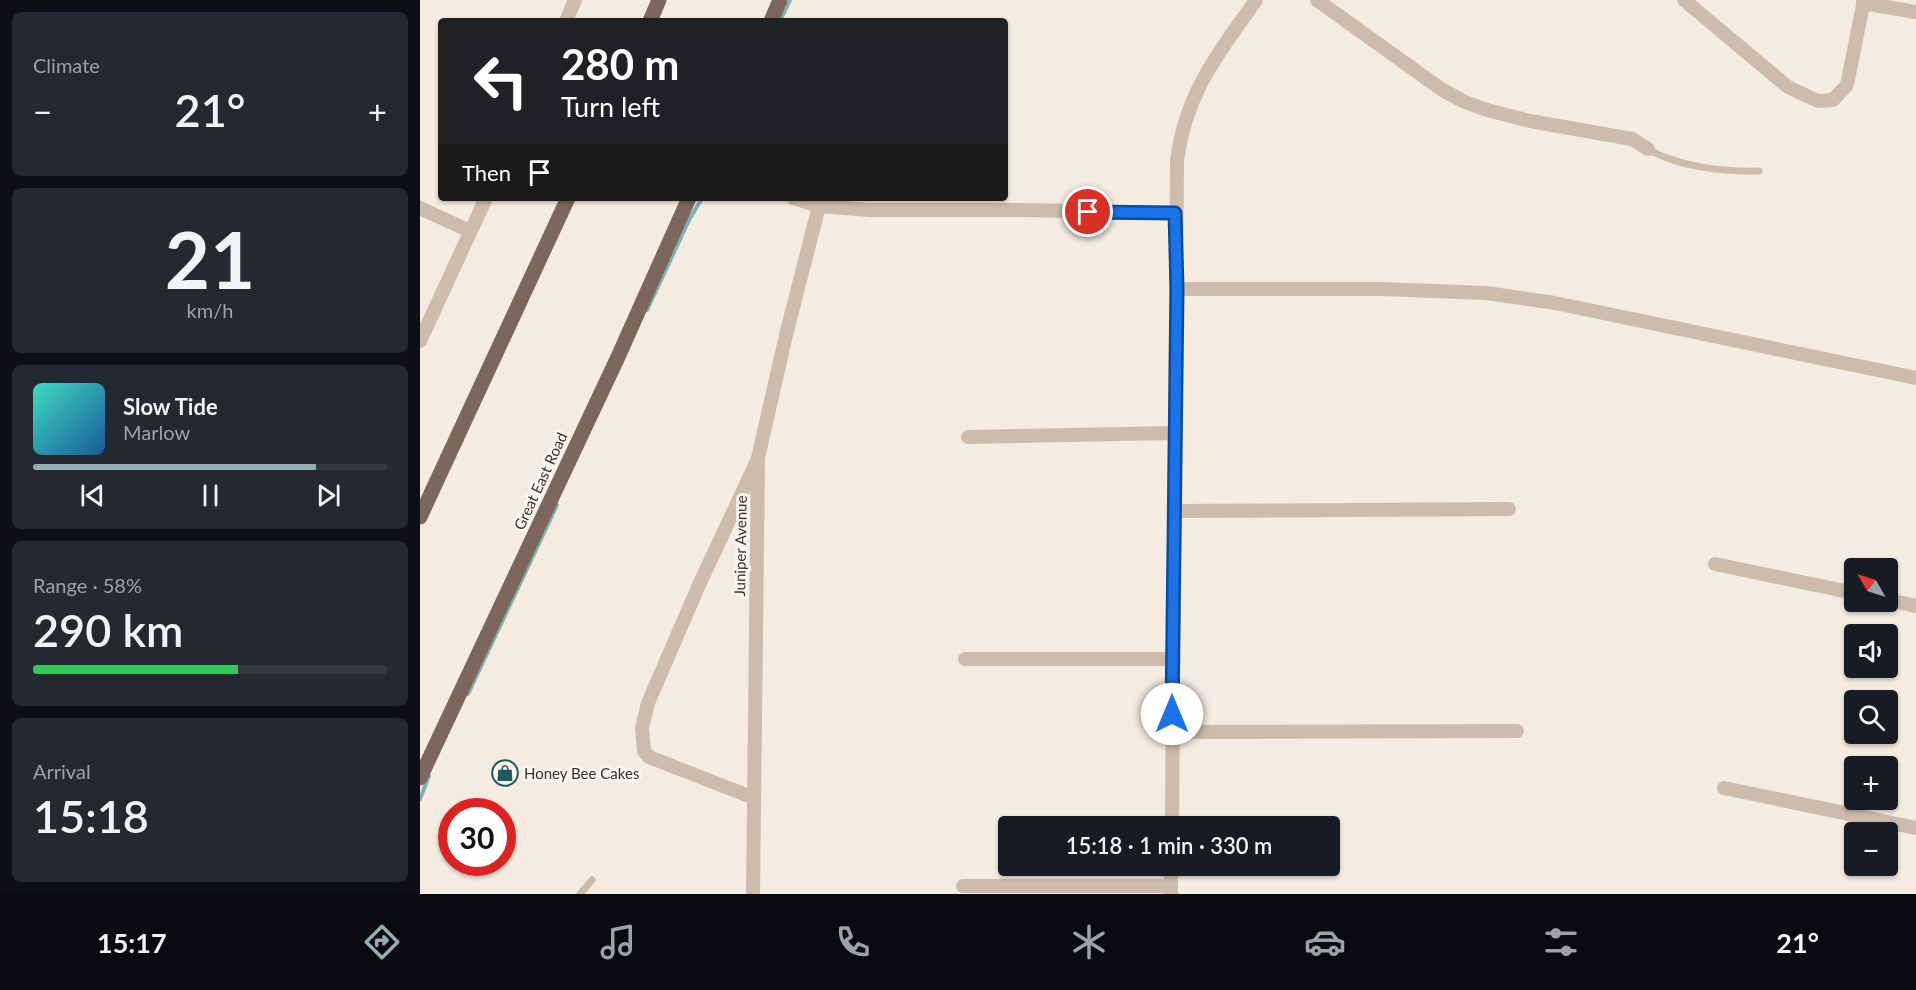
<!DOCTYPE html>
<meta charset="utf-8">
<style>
:root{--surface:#171b24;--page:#242831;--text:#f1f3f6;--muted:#9ea1a6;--line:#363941;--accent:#92aeb2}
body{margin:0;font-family:Lato,sans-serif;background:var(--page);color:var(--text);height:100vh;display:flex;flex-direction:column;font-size:22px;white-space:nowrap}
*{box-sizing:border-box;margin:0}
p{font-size:20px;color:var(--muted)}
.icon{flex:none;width:33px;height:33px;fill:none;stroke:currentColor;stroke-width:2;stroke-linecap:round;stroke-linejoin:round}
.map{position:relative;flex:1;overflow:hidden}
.details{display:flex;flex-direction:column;gap:12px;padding:12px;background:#0d0f14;width:420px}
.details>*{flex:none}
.guide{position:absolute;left:18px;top:18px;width:570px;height:183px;border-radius:6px;box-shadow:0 2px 4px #0004;background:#202124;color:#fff;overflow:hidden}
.needle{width:39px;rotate:309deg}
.controls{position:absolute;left:1424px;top:558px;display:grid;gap:12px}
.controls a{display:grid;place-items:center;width:54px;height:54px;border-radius:6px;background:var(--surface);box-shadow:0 2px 4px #0004;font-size:30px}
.speed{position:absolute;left:18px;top:798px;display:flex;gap:12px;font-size:30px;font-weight:700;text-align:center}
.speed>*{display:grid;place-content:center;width:78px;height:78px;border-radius:50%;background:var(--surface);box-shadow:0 2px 4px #0004;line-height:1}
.speed .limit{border:9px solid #d22;background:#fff;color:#111}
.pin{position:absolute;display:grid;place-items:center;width:51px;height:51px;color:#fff;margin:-26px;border:3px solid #fff;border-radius:50%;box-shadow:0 2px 6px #0007}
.me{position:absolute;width:66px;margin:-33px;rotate:0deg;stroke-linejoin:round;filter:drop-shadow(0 0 4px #0008)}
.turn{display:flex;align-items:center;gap:21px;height:126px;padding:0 24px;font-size:27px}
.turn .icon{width:78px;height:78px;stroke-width:2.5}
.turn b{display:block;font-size:42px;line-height:51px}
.then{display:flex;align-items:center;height:57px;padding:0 24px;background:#0003;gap:12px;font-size:22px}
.big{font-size:45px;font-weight:600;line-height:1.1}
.details .widget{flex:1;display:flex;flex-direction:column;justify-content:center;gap:9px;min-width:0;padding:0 21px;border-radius:9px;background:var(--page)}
.details .dial{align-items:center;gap:0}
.dial b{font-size:78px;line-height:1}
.song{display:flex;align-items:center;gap:18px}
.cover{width:72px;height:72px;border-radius:9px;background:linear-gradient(135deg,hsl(170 70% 55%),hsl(210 70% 35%))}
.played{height:6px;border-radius:3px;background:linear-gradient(90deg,var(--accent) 80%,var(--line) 80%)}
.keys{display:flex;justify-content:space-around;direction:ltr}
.heat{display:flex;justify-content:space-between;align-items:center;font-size:33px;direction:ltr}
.charge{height:9px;border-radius:4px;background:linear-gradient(90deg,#34c759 58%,var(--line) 0)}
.trip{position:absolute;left:578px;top:816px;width:342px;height:60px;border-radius:6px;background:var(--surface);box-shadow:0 2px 4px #0004;font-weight:600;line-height:60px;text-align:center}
.tabs{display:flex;height:96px;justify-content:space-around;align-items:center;background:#090b0e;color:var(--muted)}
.tabs .icon{width:42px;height:42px}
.tabs .active{color:var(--accent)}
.tabs b{font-size:27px;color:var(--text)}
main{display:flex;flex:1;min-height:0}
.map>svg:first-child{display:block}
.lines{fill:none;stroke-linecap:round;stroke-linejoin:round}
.stream{stroke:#7fb0b2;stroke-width:4}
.lane{stroke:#cdbbac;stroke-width:7}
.street{stroke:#cdbbac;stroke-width:14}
.primary{stroke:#7d675c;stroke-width:15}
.route-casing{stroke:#114b97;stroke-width:15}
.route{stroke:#1a73e8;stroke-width:10}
.labels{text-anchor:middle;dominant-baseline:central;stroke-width:6;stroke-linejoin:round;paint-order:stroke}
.street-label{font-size:15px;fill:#3b302b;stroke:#fbf5ee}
.poi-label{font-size:15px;fill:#3b302b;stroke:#fbf5ee;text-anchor:start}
</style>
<main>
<section class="details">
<div class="widget"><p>Climate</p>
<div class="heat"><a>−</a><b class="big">21°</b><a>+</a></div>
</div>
<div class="widget dial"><b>21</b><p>km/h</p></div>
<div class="widget">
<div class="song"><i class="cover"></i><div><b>Slow Tide</b><p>Marlow</p></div></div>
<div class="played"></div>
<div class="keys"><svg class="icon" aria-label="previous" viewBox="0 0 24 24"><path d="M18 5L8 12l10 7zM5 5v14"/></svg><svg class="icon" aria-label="pause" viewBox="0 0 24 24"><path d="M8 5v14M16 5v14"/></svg><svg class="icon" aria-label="next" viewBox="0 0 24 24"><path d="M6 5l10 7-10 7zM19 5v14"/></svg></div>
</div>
<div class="widget"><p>Range · 58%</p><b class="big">290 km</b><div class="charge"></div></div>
<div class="widget"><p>Arrival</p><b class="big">15:18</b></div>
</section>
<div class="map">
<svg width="1496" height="894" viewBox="0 0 1496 894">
<rect width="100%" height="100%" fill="#f4ebe1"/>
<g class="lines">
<g class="stream">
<polyline points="360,21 370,0"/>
<polyline points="227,310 269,220 282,198"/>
<polyline points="48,694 137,505"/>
<polyline points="0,799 9,776"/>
</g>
<g class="lane">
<path d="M1228,149C1258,167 1305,172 1339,171"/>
<polyline points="160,894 172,880"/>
</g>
<g class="street">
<polyline points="897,0 1021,89 1045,102 1067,110 1110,121 1212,139 1228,149"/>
<polyline points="1264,0 1368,87 1398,101 1413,100 1427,85 1444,0"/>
<polyline points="1443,3 1496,12"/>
<polyline points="146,21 155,0"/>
<polyline points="373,198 399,206 450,210 603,210 755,213"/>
<polyline points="0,208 50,231"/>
<polyline points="757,289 961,289 1066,293 1135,303 1496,378"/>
<polyline points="0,341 66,198"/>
<polyline points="548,437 755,433"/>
<polyline points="754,511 1089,509"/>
<polyline points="1295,564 1434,593"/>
<polyline points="1467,600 1496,606"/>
<polyline points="545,659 752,659"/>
<polyline points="752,732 1097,731"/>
<polyline points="1304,788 1496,828"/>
<polyline points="334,798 229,757 224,751 222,728 228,703 279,585 336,463"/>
<path d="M752,826L757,160C766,92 798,54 836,0"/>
<polyline points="543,886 751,886"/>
<polyline points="333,894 338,458 366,335 399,206"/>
<polyline points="751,894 751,866"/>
</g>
<g class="primary">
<polyline points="230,21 239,0"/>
<polyline points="351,21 360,0"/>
<polyline points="0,517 148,198"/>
<polyline points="0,778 198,357 269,198"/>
</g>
</g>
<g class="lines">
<g class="route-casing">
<polyline id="route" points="668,212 755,213 757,289 752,714"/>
</g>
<use href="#route" class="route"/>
</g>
<defs>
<g id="shop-ring" transform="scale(1.35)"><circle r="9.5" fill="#fbf5ee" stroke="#1f5a5e" stroke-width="1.5"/><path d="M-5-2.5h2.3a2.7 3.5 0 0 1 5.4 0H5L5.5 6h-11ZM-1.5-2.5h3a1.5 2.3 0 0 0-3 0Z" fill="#1f5a5e"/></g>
</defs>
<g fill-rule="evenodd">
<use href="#shop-ring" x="85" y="773"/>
</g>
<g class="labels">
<g class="street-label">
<text transform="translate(120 481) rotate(-65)">Great East Road</text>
<text transform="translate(320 546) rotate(-89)">Juniper Avenue</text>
</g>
<g class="poi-label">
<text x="104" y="773">Honey Bee Cakes</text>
</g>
</g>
</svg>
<div class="controls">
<a><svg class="needle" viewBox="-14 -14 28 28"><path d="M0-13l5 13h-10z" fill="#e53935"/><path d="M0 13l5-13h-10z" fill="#9ea1a6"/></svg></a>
<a><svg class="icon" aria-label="sound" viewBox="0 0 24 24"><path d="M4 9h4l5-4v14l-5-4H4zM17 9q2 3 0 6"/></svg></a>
<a><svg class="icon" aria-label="search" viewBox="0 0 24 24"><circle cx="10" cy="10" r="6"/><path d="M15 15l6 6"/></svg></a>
<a>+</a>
<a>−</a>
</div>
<div class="speed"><div class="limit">30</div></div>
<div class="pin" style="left:668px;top:212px;background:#d93025"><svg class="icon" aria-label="arrive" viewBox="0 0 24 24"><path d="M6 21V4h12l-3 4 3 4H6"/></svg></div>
<svg class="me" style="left:752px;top:714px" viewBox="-20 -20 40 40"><circle r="19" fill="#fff"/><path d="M0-13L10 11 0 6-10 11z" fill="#1a73e8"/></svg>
<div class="trip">15:18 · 1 min · 330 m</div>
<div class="guide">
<div class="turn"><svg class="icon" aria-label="left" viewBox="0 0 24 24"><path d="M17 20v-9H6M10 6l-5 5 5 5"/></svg><div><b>280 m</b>Turn left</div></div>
<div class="then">Then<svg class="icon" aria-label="arrive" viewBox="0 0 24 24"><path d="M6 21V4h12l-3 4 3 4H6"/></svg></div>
</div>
</div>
</main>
<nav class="tabs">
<b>15:17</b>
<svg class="icon active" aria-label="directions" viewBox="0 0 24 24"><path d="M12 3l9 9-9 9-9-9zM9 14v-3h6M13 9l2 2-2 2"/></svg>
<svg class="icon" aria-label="music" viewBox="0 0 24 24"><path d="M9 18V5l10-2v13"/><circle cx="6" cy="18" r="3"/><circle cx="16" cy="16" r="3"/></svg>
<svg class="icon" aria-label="phone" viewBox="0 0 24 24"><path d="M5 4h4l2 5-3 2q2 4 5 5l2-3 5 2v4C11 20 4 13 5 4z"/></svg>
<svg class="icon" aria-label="climate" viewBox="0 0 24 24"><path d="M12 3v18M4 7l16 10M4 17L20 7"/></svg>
<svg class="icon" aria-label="car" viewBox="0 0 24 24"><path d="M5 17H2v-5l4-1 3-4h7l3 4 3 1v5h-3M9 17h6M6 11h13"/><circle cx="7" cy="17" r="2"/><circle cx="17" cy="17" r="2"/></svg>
<svg class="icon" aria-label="filters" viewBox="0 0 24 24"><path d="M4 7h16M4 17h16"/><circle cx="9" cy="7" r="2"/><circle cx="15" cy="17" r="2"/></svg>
<b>21°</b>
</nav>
